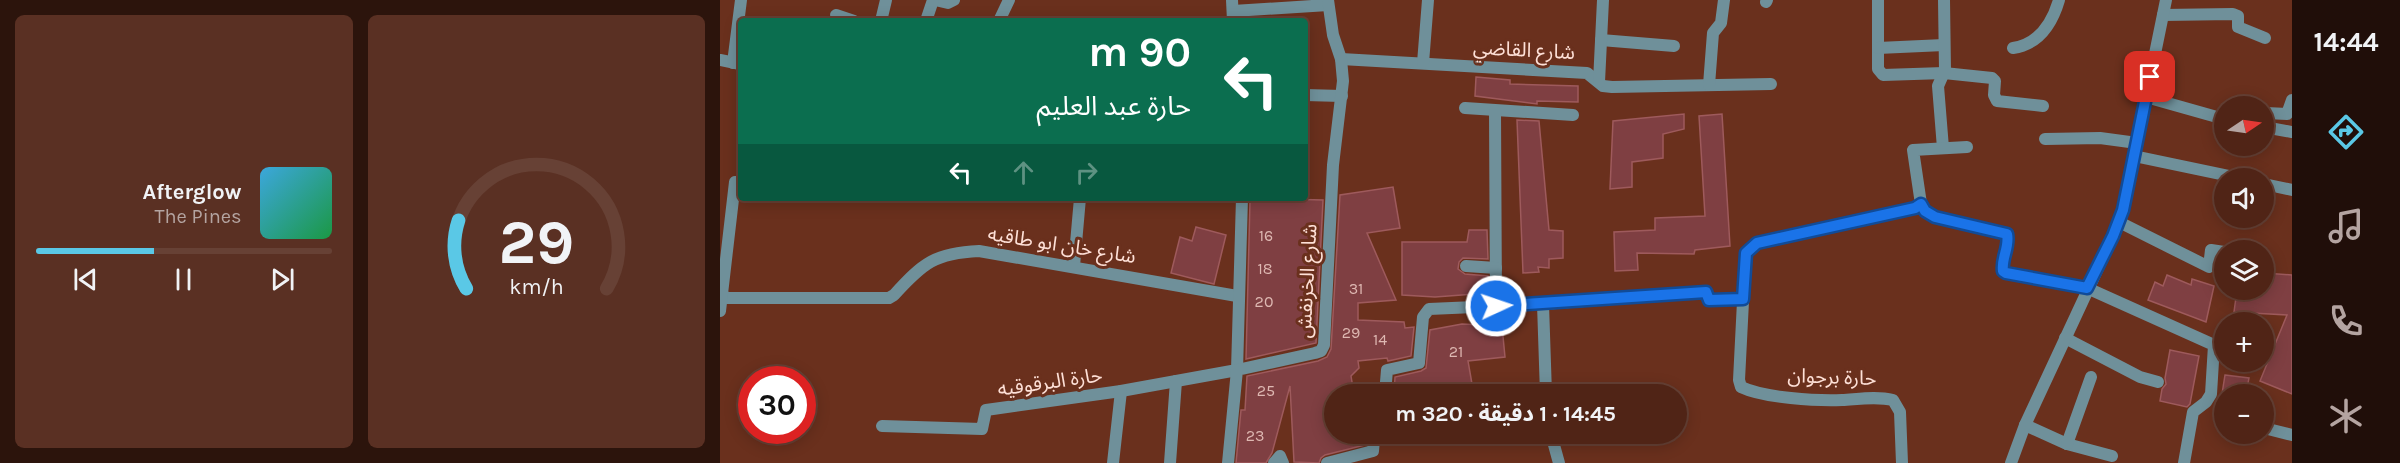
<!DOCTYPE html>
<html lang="ar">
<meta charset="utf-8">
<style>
:root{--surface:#502416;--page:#5a3023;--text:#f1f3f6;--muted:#b4a4a1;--line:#674135;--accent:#5ac8e6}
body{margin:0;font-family:Karla,"Noto Sans Arabic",sans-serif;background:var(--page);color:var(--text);direction:rtl;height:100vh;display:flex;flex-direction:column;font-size:22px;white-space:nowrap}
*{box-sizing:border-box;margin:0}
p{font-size:20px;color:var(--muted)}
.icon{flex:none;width:33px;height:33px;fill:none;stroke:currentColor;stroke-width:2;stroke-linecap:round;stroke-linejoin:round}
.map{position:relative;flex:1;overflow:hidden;direction:ltr}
.sheet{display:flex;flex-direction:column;gap:15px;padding:15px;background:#2c140c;width:720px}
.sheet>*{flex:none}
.banner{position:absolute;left:18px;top:18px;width:570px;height:183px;border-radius:6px;box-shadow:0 3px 15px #0003,0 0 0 2px var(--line);direction:rtl;background:#0b6e4f;color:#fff;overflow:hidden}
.needle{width:39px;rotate:77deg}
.fabs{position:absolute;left:1494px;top:96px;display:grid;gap:12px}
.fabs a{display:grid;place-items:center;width:60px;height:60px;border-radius:50%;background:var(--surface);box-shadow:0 3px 15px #0003,0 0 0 2px var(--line);font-size:30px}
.speed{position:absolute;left:18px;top:366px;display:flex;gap:12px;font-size:30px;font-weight:700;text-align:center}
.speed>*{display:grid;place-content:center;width:78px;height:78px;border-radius:50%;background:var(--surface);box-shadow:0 3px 15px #0003,0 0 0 2px var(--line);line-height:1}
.speed .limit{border:9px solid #d22;background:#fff;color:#111}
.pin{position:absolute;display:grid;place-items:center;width:51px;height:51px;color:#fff;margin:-26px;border-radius:12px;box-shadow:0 3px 9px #0006}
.me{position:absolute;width:66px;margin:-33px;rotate:87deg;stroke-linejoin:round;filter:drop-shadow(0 0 4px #0008)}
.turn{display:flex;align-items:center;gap:21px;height:126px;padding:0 18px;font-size:27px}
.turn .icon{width:78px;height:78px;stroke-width:2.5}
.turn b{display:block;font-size:42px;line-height:51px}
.lanes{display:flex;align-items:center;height:57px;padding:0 18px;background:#0003;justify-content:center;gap:30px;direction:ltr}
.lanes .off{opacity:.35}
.sheet .card{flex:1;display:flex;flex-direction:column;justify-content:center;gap:9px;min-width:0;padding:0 21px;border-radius:9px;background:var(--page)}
.sheet .dial{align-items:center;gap:0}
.dial svg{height:156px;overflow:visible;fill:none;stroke:var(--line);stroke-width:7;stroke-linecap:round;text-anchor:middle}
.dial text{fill:var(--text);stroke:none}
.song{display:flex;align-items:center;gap:18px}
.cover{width:72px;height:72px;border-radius:9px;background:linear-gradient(135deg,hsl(200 70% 55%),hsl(140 70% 35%))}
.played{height:6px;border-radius:3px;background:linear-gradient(90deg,var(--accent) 40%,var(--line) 40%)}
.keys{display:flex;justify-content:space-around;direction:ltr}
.sheet .tiles{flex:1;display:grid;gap:15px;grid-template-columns:repeat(2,1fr)}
.trip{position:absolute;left:604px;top:384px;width:363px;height:60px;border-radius:30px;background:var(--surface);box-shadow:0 3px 15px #0003,0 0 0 2px var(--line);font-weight:700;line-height:60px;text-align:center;direction:rtl}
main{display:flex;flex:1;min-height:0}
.tabs{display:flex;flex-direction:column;width:108px;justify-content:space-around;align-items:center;background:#200e09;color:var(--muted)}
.tabs .icon{width:42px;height:42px}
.tabs .current{color:var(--accent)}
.tabs b{font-size:27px;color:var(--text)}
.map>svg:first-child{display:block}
.building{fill:#7f3f42;stroke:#9e5a5c;stroke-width:1.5}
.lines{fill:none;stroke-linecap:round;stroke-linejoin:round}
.minor{stroke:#6f909a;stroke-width:12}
.route-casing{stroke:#114b97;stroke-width:15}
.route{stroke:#1a73e8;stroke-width:10}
.labels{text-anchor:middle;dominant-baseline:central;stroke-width:6;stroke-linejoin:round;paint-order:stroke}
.number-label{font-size:16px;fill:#deb8b2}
.street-label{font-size:20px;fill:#fee0d7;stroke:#6a301d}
</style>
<main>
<nav class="tabs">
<b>14:44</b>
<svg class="icon current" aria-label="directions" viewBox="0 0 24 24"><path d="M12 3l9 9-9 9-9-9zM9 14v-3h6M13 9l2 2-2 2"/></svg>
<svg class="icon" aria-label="music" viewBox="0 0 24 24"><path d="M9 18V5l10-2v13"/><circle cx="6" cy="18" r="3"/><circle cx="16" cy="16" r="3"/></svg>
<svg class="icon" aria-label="phone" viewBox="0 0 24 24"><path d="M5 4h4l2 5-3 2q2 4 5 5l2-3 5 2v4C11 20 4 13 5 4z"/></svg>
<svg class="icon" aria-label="climate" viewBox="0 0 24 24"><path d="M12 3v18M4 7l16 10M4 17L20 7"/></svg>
</nav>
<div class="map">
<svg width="1572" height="463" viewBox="0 0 1572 463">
<rect width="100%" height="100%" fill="#6a301d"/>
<g class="building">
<polygon points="756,77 790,80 790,84 858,86 858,102 817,101 817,104 755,96"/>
<polygon points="964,114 964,129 943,134 943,158 912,162 912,187 890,189 893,121"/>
<polygon points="1002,114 1010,246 975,250 974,254 917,253 918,270 895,271 894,232 935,230 935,218 985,216 979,116"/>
<polygon points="797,120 819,121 829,230 843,231 843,258 829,259 829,268 818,267 819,272 803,273"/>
<polygon points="673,187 680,228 647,233 676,300 638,303 638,320 684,322 685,328 694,327 691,356 668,361 667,358 638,361 639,368 631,376 633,388 630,388 631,394 615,394 615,434 631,434 633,444 644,442 645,445 605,455 601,458 599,463 574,462 570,386 552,453 546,463 516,463 521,410 525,410 527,376 598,361 607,357 611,349 620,195"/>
<polygon points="563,199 603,200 596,343 526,359 530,201 562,201"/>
<polygon points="476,227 506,235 494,284 451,273 460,237 472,241"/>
<polygon points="749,230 767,230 768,259 743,258 739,262 738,269 745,274 768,276 768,293 715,297 682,295 682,242 747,242"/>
<polygon points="1544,273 1572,275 1572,394 1540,381 1567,315 1514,312 1517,290 1544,290"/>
<polygon points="1447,275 1471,285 1472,279 1494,286 1486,322 1428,300 1435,282 1443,286"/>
<polygon points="742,324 782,326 785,357 748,361 752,384 705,392 705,388 691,392 689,389 674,394 675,377 701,371 706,368 710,330"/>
<polygon points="1450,350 1479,356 1470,404 1467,407 1440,401 1442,389 1446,384 1445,378"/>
<polygon points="1505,375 1529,378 1526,394 1502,394"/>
</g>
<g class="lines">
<g class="minor">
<polyline points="215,0 228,3 234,0"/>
<polyline points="512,0 513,21"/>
<polyline points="1158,0 1158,69 1163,75 1224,73 1272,78 1275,81 1274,95 1277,101 1323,106"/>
<polyline points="1046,2 1047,0"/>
<polyline points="513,11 608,5"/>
<polyline points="116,15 134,21"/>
<polyline points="1443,15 1513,14 1518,16 1518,27 1545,38"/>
<polyline points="161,21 166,0"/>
<polyline points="206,21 213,0"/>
<polyline points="279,21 289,0"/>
<polyline points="881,40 954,46"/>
<polyline points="1158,48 1224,45"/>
<path d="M1293,48C1319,44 1332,24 1339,0"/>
<polyline points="621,59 867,73 883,86 892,87 1051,84"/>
<polyline points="0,60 20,64"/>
<polyline points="13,63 21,0"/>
<polyline points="703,63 708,0"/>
<polyline points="879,82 883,0"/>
<polyline points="989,85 993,33 1001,23 1004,0"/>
<polyline points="585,95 622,96"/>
<polyline points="1426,97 1504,119"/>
<polyline points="745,108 853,115"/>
<polyline points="775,111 776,306"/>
<polyline points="1544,126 1546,113 1567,114 1572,100"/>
<polyline points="1544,127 1572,132"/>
<polyline points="1325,139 1380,138 1417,143"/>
<polyline points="1223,148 1218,86 1225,70 1224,0"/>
<polyline points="1414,156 1519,178"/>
<polyline points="1544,184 1572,190"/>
<path d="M1201,204L1205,211L1215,217L1287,234C1290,247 1281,258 1283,271L1286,273L1367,288L1494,345L1491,394L1486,402L1473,412L1464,463"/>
<polyline points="1201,204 1193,150 1247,147"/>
<polyline points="1399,222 1489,267 1491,250 1504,252"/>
<polyline points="354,266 360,198"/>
<polyline points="746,266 776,268"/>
<path d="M0,289L1,294L7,298H169L174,295C203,263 215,253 259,251L517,296"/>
<polyline points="823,304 826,394"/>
<polyline points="0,311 15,182"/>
<polyline points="1345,338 1420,377 1438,382"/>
<polyline points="665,394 667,370 699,363 703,317 709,309 823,304 986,292 991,301 1023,299"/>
<polyline points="1305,425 1347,444 1392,456"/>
<polyline points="162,426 262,429 266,410 401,391 517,370 522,198"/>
<polyline points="1544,428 1572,435"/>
<polyline points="831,434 839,463"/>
<polyline points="1347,444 1371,377"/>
<polyline points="393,463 401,391"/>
<polyline points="450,463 456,381"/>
<polyline points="508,463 517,370 595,353 601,351 604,345 613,165 623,81 621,59 613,35 608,0"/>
<polyline points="554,463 560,456 563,463"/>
<polyline points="607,463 653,451 654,439 665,437 666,434"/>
<path d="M1182,463L1180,412L1173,400C1157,396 1139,399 1122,400C1097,401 1044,398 1021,387L1019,380L1025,262L1026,253L1037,243L1195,208L1201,204"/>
<polyline points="1291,463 1305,425 1393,236 1403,210 1446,0"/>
</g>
</g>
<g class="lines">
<g class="route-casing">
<path id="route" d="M776,306L986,292L989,300L1023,299L1026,253L1037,243L1195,208L1201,204L1205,211L1215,217L1287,234C1290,247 1281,258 1283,271L1286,273L1367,288L1393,236L1403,210L1430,77"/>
</g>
<use href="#route" class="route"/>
</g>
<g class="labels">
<g class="number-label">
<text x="546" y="235">16</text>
<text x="545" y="268">18</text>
<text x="636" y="288">31</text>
<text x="544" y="301">20</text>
<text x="631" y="332">29</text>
<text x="660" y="339">14</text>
<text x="736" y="351">21</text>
<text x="546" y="390">25</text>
<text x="535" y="435">23</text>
</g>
<g class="street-label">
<text transform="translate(804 50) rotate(3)">شارع القاضي</text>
<text transform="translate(342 245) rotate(9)">شارع خان ابو طاقيه</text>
<text transform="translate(587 281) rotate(-87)">شارع الخرنفش</text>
<text transform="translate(1112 377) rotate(2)">حارة برجوان</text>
<text transform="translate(330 382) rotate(-8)">حارة البرقوقيه</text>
</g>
</g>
</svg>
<div class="fabs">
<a><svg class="needle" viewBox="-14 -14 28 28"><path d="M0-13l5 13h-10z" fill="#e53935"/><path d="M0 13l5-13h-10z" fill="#b4a4a1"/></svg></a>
<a><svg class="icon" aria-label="sound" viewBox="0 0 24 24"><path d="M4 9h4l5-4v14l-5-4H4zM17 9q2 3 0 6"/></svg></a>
<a><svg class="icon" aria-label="layers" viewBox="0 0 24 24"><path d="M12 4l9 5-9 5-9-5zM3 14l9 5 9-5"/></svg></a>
<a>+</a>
<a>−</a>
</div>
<div class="speed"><div class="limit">30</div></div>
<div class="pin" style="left:1430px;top:77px;background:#d93025"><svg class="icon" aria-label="arrive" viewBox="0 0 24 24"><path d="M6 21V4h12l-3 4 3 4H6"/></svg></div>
<svg class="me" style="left:776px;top:306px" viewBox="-20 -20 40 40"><circle r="17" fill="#1a73e8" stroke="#fff" stroke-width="3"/><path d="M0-11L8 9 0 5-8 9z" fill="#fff"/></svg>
<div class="trip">14:45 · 1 دقيقة · 320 m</div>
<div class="banner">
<div class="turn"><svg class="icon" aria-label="left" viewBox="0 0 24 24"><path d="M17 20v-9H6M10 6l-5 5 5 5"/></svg><div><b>90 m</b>حارة عبد العليم</div></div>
<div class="lanes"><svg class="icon" aria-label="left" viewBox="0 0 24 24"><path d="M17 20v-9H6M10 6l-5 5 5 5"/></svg><svg class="icon off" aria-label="ahead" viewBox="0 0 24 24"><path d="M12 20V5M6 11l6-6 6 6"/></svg><svg class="icon off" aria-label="right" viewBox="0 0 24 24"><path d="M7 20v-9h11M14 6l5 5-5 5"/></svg></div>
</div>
</div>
<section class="sheet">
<div class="tiles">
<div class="card dial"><svg viewBox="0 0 100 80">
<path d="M14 69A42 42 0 1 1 86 69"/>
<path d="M14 69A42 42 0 0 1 10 34" stroke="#5ac8e6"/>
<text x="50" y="56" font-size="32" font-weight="700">29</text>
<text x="50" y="72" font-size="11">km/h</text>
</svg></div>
<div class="card">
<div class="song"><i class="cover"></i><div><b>Afterglow</b><p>The Pines</p></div></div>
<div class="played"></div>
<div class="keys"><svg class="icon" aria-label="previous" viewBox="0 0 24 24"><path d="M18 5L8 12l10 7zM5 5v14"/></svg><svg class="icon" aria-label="pause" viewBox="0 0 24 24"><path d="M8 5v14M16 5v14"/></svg><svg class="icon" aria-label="next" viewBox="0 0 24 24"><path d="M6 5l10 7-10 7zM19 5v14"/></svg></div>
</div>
</div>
</section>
</main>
